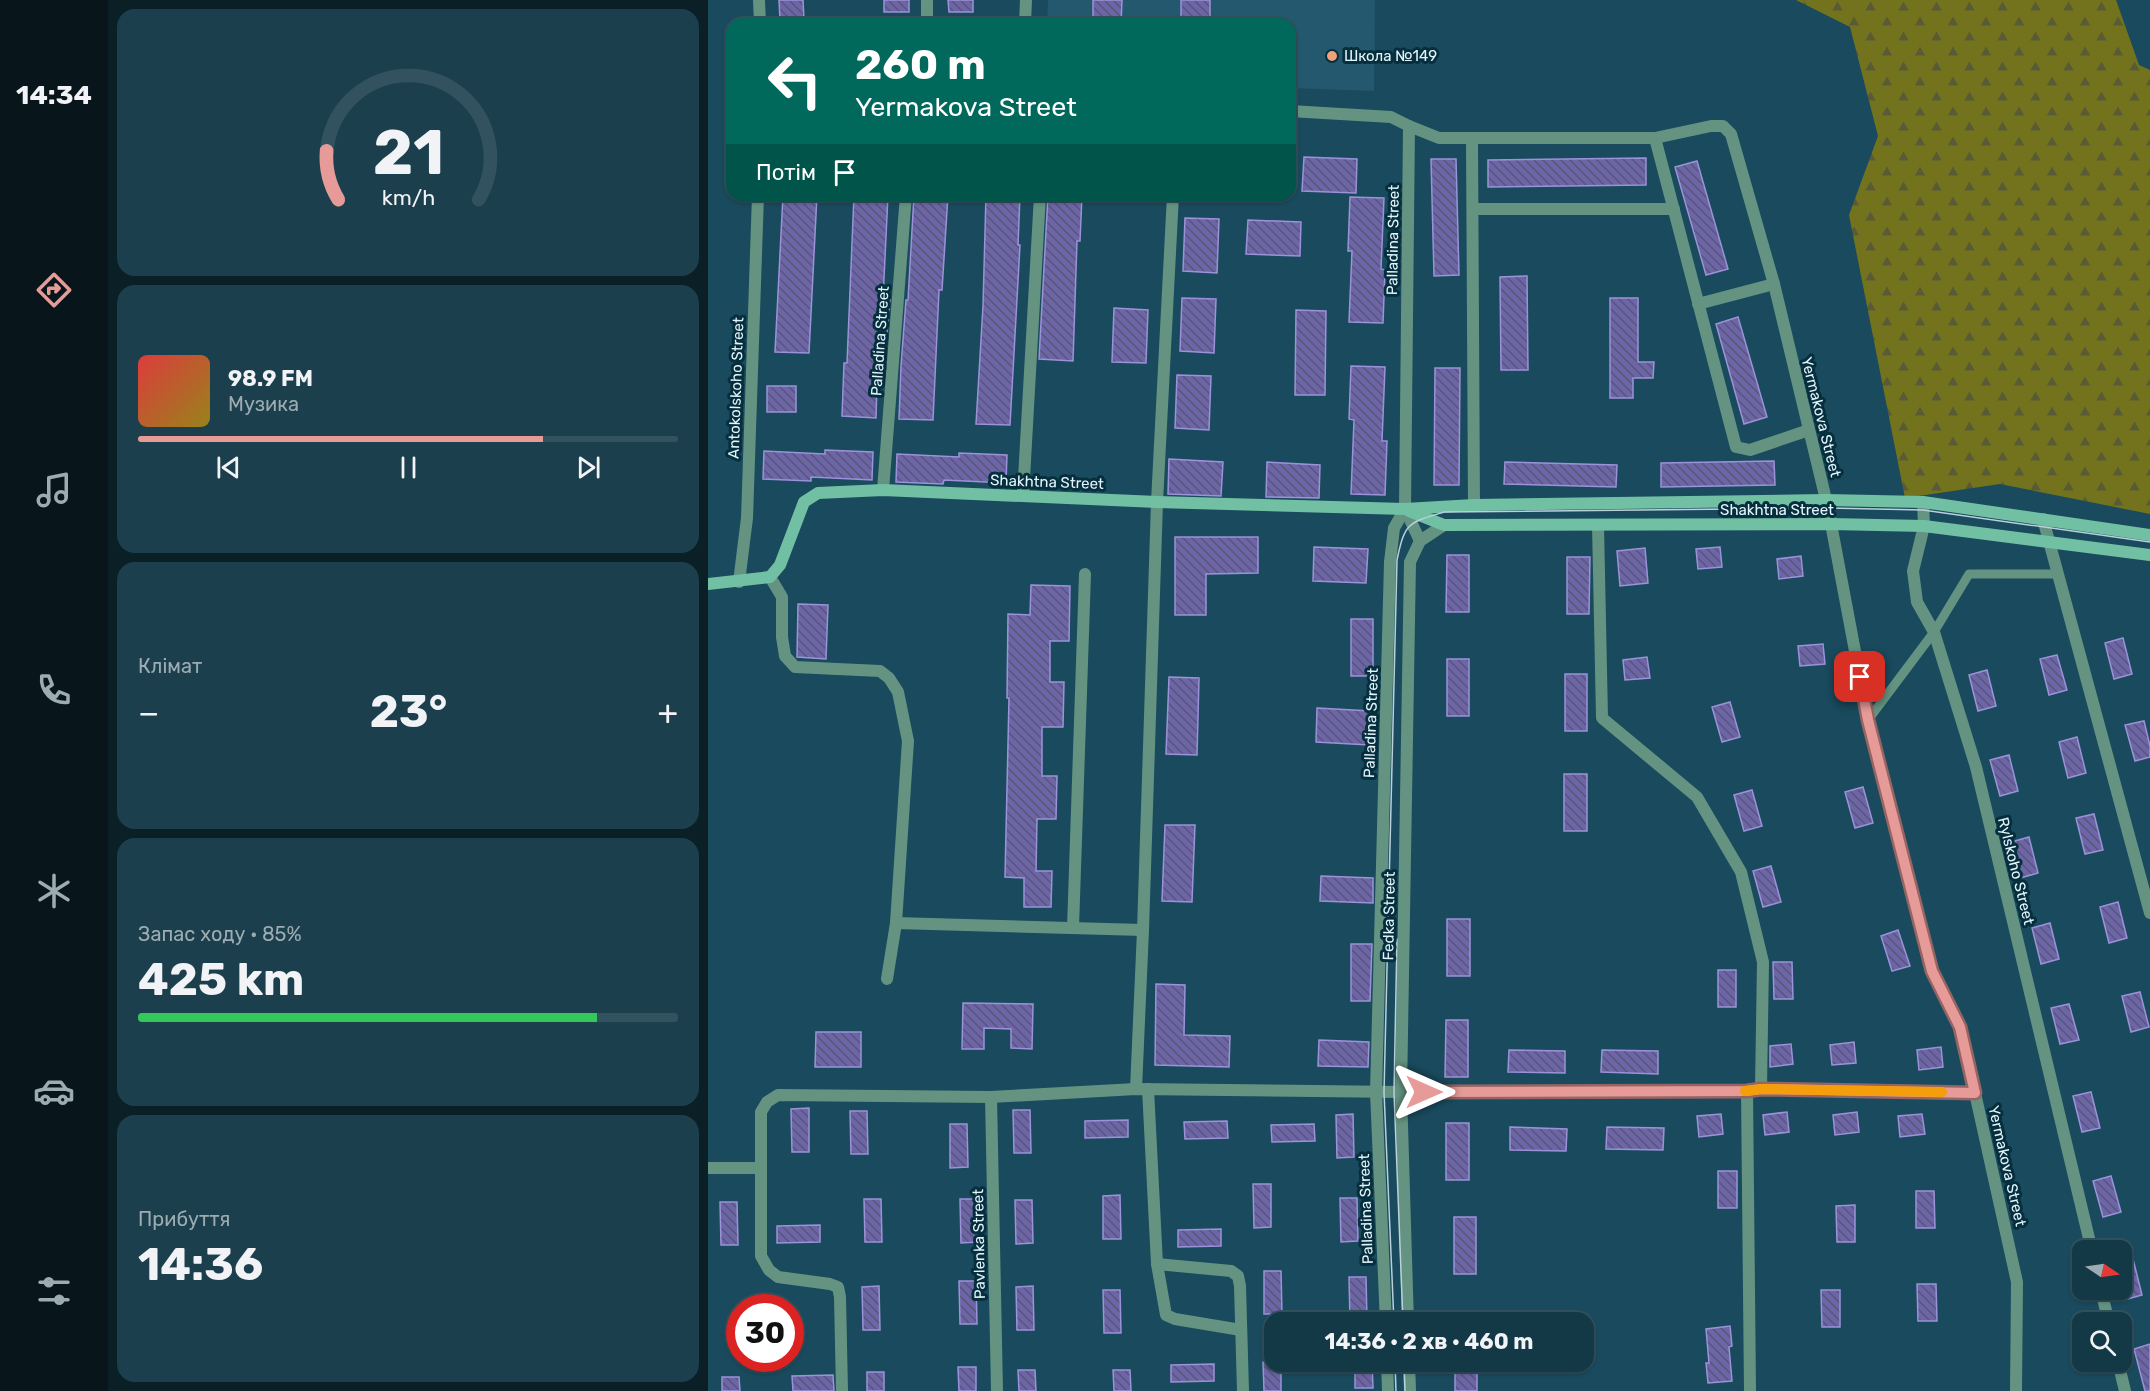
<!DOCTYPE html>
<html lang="uk">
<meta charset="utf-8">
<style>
:root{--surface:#133846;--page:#1c3f4d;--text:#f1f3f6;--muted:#9dacb3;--line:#32525f;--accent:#e69b98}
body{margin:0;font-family:Rubik,sans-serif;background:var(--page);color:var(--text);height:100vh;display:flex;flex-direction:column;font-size:22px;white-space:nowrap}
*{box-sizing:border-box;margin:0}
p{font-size:20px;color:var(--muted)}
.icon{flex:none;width:33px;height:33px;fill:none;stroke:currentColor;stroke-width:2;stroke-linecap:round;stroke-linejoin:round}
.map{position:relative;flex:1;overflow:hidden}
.side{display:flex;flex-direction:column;gap:9px;padding:9px;background:#0a1f26;width:600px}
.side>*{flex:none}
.hud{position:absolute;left:18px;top:18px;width:570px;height:183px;border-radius:18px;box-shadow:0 2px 4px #0004,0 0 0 2px var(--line);background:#00695c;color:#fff;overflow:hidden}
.needle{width:39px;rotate:103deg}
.buttons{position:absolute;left:1364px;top:1240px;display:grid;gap:12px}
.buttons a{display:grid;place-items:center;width:60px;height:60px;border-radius:12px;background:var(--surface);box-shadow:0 2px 4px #0004,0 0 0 2px var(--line);font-size:30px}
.speed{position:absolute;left:18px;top:1294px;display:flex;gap:12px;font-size:30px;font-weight:700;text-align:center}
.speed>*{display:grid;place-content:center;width:78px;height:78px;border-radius:50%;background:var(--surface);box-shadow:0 2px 4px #0004,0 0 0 2px var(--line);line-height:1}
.speed .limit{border:9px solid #d22;background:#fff;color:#111}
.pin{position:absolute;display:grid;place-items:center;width:51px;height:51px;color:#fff;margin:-26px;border-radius:12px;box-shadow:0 3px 9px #0006}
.me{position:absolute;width:66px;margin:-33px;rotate:90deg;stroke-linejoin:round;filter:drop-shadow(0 0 4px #0008)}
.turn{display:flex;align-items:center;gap:21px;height:126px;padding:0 30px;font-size:27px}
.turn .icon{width:78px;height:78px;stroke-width:2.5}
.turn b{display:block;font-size:42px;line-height:51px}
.then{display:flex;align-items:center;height:57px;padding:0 30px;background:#0003;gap:12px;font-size:22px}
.big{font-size:45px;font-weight:700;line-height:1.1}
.side .tile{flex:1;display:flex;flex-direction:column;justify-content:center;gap:9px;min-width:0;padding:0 21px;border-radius:18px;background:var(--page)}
.side .dial{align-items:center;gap:0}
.dial svg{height:156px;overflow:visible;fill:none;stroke:var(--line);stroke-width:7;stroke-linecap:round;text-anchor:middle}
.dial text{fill:var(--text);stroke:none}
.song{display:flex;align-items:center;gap:18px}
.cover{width:72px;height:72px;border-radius:9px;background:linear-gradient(135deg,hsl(0 70% 55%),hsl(50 70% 35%))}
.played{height:6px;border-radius:3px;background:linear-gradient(90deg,var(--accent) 75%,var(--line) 75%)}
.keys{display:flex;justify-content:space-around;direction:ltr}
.heat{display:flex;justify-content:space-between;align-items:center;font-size:33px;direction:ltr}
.charge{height:9px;border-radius:4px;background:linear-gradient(90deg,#34c759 85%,var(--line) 0)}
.trip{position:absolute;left:556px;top:1312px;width:330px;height:60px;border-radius:18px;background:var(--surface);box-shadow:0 2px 4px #0004,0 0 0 2px var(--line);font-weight:700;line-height:60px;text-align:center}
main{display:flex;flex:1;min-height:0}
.tabs{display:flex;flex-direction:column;width:108px;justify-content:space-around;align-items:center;background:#08161c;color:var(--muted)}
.tabs .icon{width:42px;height:42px}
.tabs .active{color:var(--accent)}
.tabs b{font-size:27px;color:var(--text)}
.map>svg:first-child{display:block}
.built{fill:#23586e}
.forest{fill:url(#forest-firs)}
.building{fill:url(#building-back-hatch);stroke:#9b93d9;stroke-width:1.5}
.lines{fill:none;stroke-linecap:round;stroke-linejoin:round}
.lane{stroke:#649481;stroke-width:9}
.street{stroke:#649481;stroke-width:12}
.secondary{stroke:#72c0a3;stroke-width:12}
.tram{stroke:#bad1db;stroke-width:1.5}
.route-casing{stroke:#966563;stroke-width:15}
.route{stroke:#e69b98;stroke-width:10}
.slow{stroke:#f59e0b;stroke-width:10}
.poi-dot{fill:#f0a279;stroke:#062f3e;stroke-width:2}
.labels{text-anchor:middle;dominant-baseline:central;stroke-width:6;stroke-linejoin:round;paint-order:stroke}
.poi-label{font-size:15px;fill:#e4f4fc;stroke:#062f3e;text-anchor:start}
.street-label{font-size:15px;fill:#e4f4fc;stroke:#062f3e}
</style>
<main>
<nav class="tabs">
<b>14:34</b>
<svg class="icon active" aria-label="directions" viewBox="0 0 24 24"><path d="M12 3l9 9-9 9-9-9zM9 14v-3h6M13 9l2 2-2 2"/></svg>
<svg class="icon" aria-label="music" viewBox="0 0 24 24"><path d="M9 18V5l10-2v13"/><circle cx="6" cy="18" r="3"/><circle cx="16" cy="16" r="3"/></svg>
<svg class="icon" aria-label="phone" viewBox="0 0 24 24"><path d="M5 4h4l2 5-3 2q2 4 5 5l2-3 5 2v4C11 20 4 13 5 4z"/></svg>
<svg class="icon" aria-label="climate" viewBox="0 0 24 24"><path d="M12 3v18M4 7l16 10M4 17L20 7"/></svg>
<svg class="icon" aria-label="car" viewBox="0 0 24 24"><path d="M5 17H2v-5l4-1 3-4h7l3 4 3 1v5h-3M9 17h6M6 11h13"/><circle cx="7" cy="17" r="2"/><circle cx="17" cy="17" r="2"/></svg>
<svg class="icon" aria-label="filters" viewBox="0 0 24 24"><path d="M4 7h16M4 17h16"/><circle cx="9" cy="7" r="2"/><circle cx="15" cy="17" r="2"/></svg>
</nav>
<section class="side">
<div class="tile dial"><svg viewBox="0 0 100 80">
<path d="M14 69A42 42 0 1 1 86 69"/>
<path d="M14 69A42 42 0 0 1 8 44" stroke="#e69b98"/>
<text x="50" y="56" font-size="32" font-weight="700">21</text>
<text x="50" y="72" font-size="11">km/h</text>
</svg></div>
<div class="tile">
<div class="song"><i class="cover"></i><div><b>98.9 FM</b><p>Музика</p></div></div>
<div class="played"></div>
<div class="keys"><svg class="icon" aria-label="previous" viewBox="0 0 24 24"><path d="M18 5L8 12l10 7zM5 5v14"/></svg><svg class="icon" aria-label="pause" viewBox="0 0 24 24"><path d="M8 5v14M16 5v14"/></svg><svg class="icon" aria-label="next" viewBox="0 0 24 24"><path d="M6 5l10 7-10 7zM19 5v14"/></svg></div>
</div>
<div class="tile"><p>Клімат</p>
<div class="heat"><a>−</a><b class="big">23°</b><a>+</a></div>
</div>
<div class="tile"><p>Запас ходу · 85%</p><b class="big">425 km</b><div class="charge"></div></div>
<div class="tile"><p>Прибуття</p><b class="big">14:36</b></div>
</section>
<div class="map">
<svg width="1442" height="1391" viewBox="0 0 1442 1391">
<defs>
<pattern id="forest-firs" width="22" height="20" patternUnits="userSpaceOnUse" patternTransform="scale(1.5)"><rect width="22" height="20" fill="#73721d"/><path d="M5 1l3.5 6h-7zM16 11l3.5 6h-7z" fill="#595b37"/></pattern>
<pattern id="building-back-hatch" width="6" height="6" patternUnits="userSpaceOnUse" patternTransform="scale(1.5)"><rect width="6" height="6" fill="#6d65a7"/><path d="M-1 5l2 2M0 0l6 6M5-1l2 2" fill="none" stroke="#565675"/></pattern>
</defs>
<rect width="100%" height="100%" fill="#194a5d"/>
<polygon class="built" points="340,0 667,0 666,91 582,88 582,24 339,24"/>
<polygon class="forest" points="1088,0 1408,0 1431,65 1442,70 1442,514 1292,484 1197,498 1141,215 1170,136 1142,27"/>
<g class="building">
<polygon points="71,0 95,0 96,20 72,21"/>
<rect x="176" y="0" width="25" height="12"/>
<polygon points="240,0 265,0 265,12 241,12"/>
<polygon points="385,0 414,0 413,24 385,24"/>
<rect x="473" y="0" width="29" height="24"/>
<polygon points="596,157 649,159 648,193 594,191"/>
<polygon points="938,158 938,185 780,187 780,160"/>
<polygon points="723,159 748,159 751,275 726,276"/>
<polygon points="989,161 1020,269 998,275 967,167"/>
<polygon points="75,195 109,195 101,353 67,352"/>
<polygon points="146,195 180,195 175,299 182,300 177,353 170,352 168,418 134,416 136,363 139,363"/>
<polygon points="206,195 240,195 234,290 231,290 225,420 191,419 193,366 198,300 200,300"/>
<polygon points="278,195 312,195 310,245 312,245 302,425 268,424 275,306"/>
<polygon points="340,195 374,195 372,241 369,241 365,361 331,359"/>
<polygon points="642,197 676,198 673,269 677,270 675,323 641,322 644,251 640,251"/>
<polygon points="477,218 511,219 509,273 475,271"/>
<polygon points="540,220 593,222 592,256 538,254"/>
<polygon points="819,276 820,370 793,370 792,277"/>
<polygon points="474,298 508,299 506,353 472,351"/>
<polygon points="902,298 930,298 930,362 946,362 945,378 925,378 925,398 902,398"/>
<polygon points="406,308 440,310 438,363 404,362"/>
<polygon points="588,310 618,311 617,395 587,395"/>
<polygon points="1030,317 1059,417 1036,424 1008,324"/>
<polygon points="643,366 677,367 674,441 679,441 677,495 643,494 646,420 641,419"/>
<polygon points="727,368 752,368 751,485 726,485"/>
<polygon points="469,375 503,376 501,430 467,428"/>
<rect x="59" y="386" width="29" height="26"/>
<polygon points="117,450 165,452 164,480 103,477 103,481 55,479 56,451 117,454"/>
<polygon points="251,453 299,455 298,483 236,480 235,484 188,482 189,454 251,457"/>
<polygon points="461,459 515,462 513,496 460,494"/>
<polygon points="1066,461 1067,485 953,487 953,463"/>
<polygon points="559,462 612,465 611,498 558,497"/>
<polygon points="797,462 909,465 908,487 796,484"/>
<polygon points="467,537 550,537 550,573 498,574 498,615 467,615"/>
<polygon points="606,547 660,549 658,583 605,581"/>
<polygon points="1012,547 1014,567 990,569 988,549"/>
<polygon points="937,548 940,583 912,586 909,551"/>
<polygon points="739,555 761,555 761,612 738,612"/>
<polygon points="1093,556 1095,576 1071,579 1069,559"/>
<polygon points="859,557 882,557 881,614 859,614"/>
<polygon points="323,585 362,586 361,641 342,641 342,682 356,682 355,727 334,727 334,776 349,776 348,819 329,819 328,871 344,871 343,907 316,907 316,878 297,877 301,698 299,698 300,614 322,615"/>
<polygon points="90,604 120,605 118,659 89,657"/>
<rect x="643" y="619" width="22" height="57"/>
<polygon points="1415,638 1424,674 1406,679 1397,643"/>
<polygon points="1115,644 1117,664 1092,666 1090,646"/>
<polygon points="1349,655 1359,690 1341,695 1332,659"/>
<polygon points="939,657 942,678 917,680 915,660"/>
<rect x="739" y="659" width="22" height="57"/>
<polygon points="1279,670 1288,706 1270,711 1261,675"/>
<rect x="857" y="674" width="22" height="57"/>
<polygon points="461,677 491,678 489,755 458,754"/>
<polygon points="1022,702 1032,737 1014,742 1004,707"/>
<polygon points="609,708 663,711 661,745 608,742"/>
<polygon points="1436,721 1442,746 1442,757 1427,761 1417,725"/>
<polygon points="1369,737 1378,773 1360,778 1351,742"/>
<polygon points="1301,755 1310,791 1292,796 1282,760"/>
<rect x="856" y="774" width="23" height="57"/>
<polygon points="1155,787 1165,823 1147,828 1137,792"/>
<polygon points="1044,790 1054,826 1036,831 1026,795"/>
<polygon points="1386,814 1395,850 1377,854 1368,818"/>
<polygon points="457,825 487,825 484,902 454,901"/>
<polygon points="1321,837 1330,873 1312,878 1303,842"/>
<polygon points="1063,866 1073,902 1055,907 1045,871"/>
<polygon points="613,876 665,878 665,903 612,901"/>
<polygon points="1410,902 1419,938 1401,943 1392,907"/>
<rect x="739" y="919" width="23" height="57"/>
<polygon points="1342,923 1351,959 1333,964 1324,928"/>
<polygon points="1190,930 1202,966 1184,971 1173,936"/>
<polygon points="643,944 664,944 662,1001 643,1001"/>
<polygon points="1065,962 1084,962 1085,999 1066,999"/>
<rect x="1010" y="970" width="18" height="37"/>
<polygon points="448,984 477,985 476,1035 522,1036 521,1067 447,1065"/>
<polygon points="1432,992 1441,1027 1423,1032 1414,996"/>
<polygon points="255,1003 325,1004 324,1049 303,1048 303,1029 276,1028 276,1049 254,1049"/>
<polygon points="1361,1004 1371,1040 1352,1044 1343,1008"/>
<polygon points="738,1020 760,1020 760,1077 737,1077"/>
<polygon points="108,1032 153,1032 153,1067 107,1067"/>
<polygon points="611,1040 661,1042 660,1067 610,1066"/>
<polygon points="1146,1042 1148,1063 1124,1065 1122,1045"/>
<polygon points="1083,1044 1085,1064 1062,1067 1062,1046"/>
<polygon points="1233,1047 1235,1067 1211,1070 1209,1050"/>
<polygon points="801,1050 857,1051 857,1073 800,1072"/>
<polygon points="894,1050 950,1051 950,1074 893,1072"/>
<polygon points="1383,1092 1392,1128 1374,1132 1365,1096"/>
<polygon points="101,1108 101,1152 84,1152 83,1109"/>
<polygon points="305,1110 322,1110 323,1153 306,1153"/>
<polygon points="142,1111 159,1111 160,1154 143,1154"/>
<polygon points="1079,1112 1081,1132 1057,1135 1055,1115"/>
<polygon points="1149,1112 1151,1132 1127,1135 1125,1115"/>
<polygon points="645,1114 646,1157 629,1158 628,1115"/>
<polygon points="1013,1114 1015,1134 991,1137 989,1116"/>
<polygon points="1214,1114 1217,1134 1192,1137 1190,1116"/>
<polygon points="420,1120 420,1137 377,1138 377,1121"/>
<polygon points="519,1121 520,1138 477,1139 476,1122"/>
<rect x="738" y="1123" width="23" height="57"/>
<polygon points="242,1124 259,1124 260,1167 242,1168"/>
<polygon points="606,1124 607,1141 564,1142 563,1125"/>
<polygon points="802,1127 859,1129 858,1151 802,1150"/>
<polygon points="899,1127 956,1128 955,1150 898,1149"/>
<rect x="1010" y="1171" width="19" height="37"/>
<polygon points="1403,1176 1413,1212 1395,1217 1385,1181"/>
<polygon points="545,1184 563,1184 563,1227 546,1228"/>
<polygon points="1208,1191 1226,1191 1227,1228 1208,1228"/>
<polygon points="412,1195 413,1239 395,1239 395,1196"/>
<polygon points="632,1198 649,1198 650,1241 633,1242"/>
<polygon points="156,1199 173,1199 174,1242 157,1242"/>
<polygon points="252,1199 269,1199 270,1242 253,1243"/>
<polygon points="307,1200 324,1200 325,1243 308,1244"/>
<polygon points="12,1202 29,1202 30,1245 13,1245"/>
<polygon points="1147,1205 1147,1242 1129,1242 1128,1206"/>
<rect x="746" y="1217" width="22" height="57"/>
<polygon points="112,1225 112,1242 69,1243 69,1226"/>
<polygon points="513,1229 513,1246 470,1247 470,1230"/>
<polygon points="1425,1259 1434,1295 1416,1300 1413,1287 1413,1262"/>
<polygon points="556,1271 573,1271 574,1314 556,1314"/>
<polygon points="641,1277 658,1277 659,1320 642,1321"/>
<polygon points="251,1281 268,1281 269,1324 252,1324"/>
<polygon points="1209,1284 1228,1284 1229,1321 1210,1321"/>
<polygon points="171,1286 172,1330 155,1330 154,1287"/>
<polygon points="325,1286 326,1330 309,1330 308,1287"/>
<polygon points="395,1290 412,1290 413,1333 396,1333"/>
<polygon points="1113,1290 1132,1290 1132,1327 1114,1327"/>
<polygon points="1022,1326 1024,1346 1021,1347 1024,1381 1000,1383 998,1363 1001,1363 998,1329"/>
<polygon points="1442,1344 1442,1391 1437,1391 1426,1349"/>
<polygon points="555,1362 573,1362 573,1391 556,1391"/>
<polygon points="647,1362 664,1362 665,1388 647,1388"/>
<rect x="747" y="1362" width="22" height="29"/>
<polygon points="506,1364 506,1381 463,1382 463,1365"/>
<polygon points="250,1367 268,1367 268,1391 251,1391"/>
<polygon points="310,1370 327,1370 328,1391 311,1391"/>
<polygon points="405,1370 422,1370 423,1391 406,1391"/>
<rect x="159" y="1372" width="17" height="19"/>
<polygon points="125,1375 126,1391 85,1391 84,1376"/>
<polygon points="14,1377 31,1377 32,1391 14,1391"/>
</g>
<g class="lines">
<polyline class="lane" points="1160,720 1226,632 1261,574 1350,574"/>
<g class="street">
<polyline points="51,0 52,24"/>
<polyline points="219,24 219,0"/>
<polyline points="317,24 318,0"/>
<polyline points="582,111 683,117 701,126 731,138 947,138 1003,126 1015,126 1023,134 1066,284 1120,508 1160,720 1224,971 1252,1027 1267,1093 1309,1282 1308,1391"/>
<polyline points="764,138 766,505"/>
<polyline points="947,138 1028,447 1042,450 1101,430"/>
<polyline points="765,209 966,209"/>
<polyline points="990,304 1066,284"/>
<polyline points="175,490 198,195"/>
<polyline points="315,496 332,195"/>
<polyline points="1215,502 1216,526 1205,571 1209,602 1226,632 1268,767 1384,1251"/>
<polyline points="697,509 712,541"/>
<polyline points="1335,519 1442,913"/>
<polyline points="890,525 894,718 989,797 1033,872 1055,962 1053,1089"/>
<polyline points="62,577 74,597 74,637 77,656 87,667 172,671 181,678 190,692 200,741 188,923 179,979"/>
<polyline points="31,582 39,518 50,195"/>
<polyline points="188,923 435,930"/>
<polyline points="365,928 377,574"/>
<polyline points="428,1089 435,930 449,502 465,195"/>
<polyline points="440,1089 449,1264 458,1315 467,1319 533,1330"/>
<polyline points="1039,1091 1042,1391"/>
<polyline points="283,1097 289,1391"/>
<polyline points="0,1168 52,1168"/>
<polyline points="449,1264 523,1271 530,1276 532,1286 535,1391"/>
<polyline points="1393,1290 1401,1323"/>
<polyline points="678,1323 668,1092 682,562 686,528 697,509 701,126"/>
<polyline points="700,1323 693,1092 702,562 712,541 736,525"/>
<polyline points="679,1362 680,1391"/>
<polyline points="701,1362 702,1391"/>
<polyline points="1410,1362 1417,1391"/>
<polyline points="134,1391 132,1297 130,1287 122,1284 70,1277 61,1270 53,1256 53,1112 59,1102 70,1095 283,1097 428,1089 693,1092 1039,1091 1053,1089 1267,1093"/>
</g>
<g class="secondary">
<polyline points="701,511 736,525 1123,524 1216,526 1442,555"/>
<polyline points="0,584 62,577 72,565 96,502 110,493 175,490 449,502 697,509 766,505 1118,500 1215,502 1442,535"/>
</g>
<g class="tram">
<polyline points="689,939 686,1092 695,1323"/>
<path d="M686,1323L676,1092L689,560C697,522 700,523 736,512L1120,508L1215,510L1442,542"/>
<polyline points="687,1362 688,1391"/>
<polyline points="696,1362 697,1391"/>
</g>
</g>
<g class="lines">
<g class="route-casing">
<polyline id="route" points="716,1092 1039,1091 1053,1089 1267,1093 1252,1027 1224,971 1160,720 1152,677"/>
</g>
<use href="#route" class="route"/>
<polyline class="slow" points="1037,1091 1053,1089 1234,1092"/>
</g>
<circle class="poi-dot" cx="624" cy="56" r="6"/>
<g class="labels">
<g class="poi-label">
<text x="636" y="56">Школа №149</text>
</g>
<g class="street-label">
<text transform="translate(685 240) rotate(-89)">Palladina Street</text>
<text transform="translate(172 341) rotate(-86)">Palladina Street</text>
<text transform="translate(28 388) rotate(-88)">Antokolskoho Street</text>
<text transform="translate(1113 417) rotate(76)">Yermakova Street</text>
<text transform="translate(339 482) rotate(2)">Shakhtna Street</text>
<text x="1069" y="510">Shakhtna Street</text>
<text transform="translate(663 723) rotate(-88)">Palladina Street</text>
<text transform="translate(1308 871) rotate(76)">Rylskoho Street</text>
<text transform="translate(681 916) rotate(-89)">Fedka Street</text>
<text transform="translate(1299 1166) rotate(77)">Yermakova Street</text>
<text transform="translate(658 1209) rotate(-92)">Palladina Street</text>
<text transform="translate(271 1244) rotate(-91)">Pavlenka Street</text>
</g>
</g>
</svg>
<div class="buttons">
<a><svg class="needle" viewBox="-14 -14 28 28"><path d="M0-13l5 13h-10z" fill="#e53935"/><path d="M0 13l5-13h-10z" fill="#9dacb3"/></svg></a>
<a><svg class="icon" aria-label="search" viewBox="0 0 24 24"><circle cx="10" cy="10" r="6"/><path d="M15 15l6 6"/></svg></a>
</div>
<div class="speed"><div class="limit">30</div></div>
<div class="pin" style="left:1152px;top:677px;background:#d93025"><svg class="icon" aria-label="arrive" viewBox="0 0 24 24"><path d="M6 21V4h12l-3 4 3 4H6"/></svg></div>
<svg class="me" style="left:716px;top:1092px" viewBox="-20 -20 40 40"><path d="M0-17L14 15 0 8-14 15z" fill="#e69b98" stroke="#fff" stroke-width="4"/></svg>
<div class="trip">14:36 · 2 хв · 460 m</div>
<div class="hud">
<div class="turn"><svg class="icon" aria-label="left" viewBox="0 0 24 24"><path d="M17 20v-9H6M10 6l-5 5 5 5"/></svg><div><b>260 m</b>Yermakova Street</div></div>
<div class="then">Потім<svg class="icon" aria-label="arrive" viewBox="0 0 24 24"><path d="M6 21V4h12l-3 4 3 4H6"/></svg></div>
</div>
</div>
</main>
